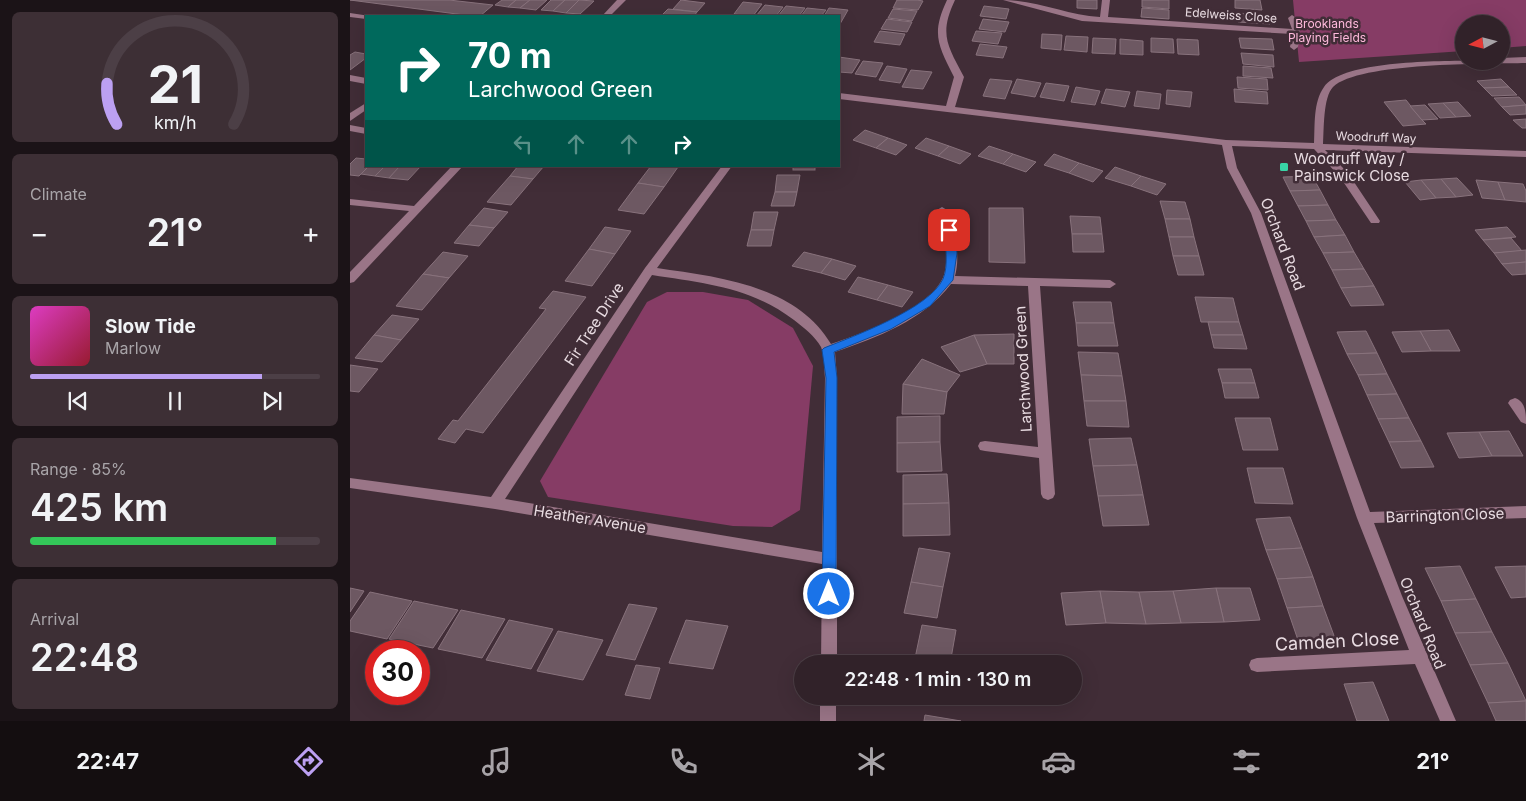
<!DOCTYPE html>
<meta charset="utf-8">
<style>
:root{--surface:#312229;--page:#3d2f35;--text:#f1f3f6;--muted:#a8a4a8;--line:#4c3f46;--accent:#bca0f2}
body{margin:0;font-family:Inter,sans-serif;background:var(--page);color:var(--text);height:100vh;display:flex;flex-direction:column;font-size:19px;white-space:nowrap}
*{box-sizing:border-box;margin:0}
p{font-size:16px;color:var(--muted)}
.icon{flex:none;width:28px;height:28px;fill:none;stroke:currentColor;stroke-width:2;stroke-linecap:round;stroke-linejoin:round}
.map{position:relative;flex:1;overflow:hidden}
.side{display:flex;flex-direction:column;gap:12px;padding:12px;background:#1b1317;width:350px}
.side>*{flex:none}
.top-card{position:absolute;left:15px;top:15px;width:475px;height:152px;border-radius:0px;box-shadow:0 5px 20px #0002,0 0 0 1px var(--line);background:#00695c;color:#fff;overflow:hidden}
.needle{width:32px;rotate:263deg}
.tools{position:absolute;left:1105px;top:15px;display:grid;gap:10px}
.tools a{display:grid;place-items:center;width:55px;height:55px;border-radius:50%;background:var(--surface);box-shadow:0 5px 20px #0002,0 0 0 1px var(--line);font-size:25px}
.speed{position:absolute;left:15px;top:640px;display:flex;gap:10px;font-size:25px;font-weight:700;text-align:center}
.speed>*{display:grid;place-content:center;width:65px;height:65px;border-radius:50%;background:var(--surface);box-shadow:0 5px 20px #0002,0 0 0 1px var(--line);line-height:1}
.speed .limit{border:8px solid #d22;background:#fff;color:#111}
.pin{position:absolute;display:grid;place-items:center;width:42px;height:42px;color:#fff;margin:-21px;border-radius:10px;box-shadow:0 2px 8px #0006}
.me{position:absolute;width:55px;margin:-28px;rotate:0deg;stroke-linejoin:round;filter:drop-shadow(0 0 4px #0008)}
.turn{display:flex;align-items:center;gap:18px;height:105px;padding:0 20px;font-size:22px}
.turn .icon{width:65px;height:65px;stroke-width:2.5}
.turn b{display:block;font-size:35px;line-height:42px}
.lanes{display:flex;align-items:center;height:48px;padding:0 20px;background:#0003;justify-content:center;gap:25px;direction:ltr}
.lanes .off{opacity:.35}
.big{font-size:38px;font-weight:600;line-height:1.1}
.side .widget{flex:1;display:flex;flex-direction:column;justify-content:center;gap:8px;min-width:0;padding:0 18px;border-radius:8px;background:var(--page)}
.side .dial{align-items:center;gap:0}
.dial svg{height:130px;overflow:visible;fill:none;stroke:var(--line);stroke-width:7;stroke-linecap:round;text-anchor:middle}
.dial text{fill:var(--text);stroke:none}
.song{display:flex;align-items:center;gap:15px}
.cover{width:60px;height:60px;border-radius:8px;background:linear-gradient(135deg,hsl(310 70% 55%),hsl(350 70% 35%))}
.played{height:5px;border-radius:2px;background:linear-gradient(90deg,var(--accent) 80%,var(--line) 80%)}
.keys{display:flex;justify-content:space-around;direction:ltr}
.heat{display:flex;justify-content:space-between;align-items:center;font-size:28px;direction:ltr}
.charge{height:8px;border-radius:4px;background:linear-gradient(90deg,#34c759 85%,var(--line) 0)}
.trip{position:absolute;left:444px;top:655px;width:288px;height:50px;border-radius:25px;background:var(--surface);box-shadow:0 5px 20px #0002,0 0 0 1px var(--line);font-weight:600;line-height:50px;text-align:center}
.tab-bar{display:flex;height:80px;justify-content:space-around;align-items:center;background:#140e10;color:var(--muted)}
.tab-bar .icon{width:35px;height:35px}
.tab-bar .active{color:var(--accent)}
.tab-bar b{font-size:22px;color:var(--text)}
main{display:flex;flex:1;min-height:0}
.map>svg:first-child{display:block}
.green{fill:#863c65}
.building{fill:#6d5862;stroke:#88727c}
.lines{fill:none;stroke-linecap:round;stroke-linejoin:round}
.minor{fill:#9a7587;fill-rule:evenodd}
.route{fill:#1a73e8;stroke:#114b97}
.poi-dot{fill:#38d4a6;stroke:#412d37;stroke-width:2}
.labels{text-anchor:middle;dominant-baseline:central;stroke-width:5;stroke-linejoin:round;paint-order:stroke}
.far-street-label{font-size:12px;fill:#e8dbe1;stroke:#412d37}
.far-park-label{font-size:12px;fill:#ffbadc;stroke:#412d37}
.poi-label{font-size:15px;fill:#e8dbe1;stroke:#412d37;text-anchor:start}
.street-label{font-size:15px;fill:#e8dbe1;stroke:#412d37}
.near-street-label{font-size:18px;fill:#e8dbe1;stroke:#412d37}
</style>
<main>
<section class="side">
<div class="widget dial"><svg viewBox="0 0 100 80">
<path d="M14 69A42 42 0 1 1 86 69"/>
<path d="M14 69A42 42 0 0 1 8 44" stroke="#bca0f2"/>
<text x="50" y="56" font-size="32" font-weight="700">21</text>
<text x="50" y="72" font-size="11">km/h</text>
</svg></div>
<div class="widget"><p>Climate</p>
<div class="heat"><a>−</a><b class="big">21°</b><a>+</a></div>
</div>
<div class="widget">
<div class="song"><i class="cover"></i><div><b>Slow Tide</b><p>Marlow</p></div></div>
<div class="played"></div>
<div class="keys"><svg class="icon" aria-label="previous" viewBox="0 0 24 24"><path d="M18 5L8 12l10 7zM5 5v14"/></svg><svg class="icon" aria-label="pause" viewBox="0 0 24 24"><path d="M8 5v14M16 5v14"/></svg><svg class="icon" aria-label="next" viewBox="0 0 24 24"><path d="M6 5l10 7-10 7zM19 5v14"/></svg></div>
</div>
<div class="widget"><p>Range · 85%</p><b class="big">425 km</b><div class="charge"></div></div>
<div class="widget"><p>Arrival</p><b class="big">22:48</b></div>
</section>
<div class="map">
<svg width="1176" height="721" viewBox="0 0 1176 721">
<rect width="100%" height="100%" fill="#412d37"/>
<g class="green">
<polygon points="943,0 1176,0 1176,46 1151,48 1151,24 1114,24 1114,51 949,62"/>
<polygon points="317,292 353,292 398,300 443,328 463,366 450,510 422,527 383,526 198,497 190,481 297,302"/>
</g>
<g class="building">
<polygon points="0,0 99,0 143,5 130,16 122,16"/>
<polygon points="152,0 166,0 158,7 145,5"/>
<polygon points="166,0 180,0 170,8 158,7"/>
<polygon points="180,0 197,0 186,10 170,8"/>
<polygon points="201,0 215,0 203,11 191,10"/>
<polygon points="215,0 229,0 216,13 203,11"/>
<polygon points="229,0 244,1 230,14 216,13"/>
<polygon points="331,0 355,3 347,12 323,9"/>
<polygon points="547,0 567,0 573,1 568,10 543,8"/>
<polygon points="727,0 747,0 747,9 727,8"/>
<polygon points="792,0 819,0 819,9 792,7"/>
<polygon points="885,0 910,0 912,10 885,8"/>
<polygon points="393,2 412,4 403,16 384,14"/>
<polygon points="415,5 433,7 426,16 406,16"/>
<polygon points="436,6 455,8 449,16 428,16"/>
<polygon points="634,6 659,9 656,19 630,16"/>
<polygon points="457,8 476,10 471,16 451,16"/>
<polygon points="479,8 498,10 490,24 489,16 474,16"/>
<polygon points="792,8 819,10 819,19 791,17"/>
<polygon points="318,9 347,12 344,16 311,16"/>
<polygon points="543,9 567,11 562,21 538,18"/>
<polygon points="886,13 918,15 920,24 888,22"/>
<polygon points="537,19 562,22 557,32 531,29"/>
<polygon points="633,19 659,22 655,32 629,29"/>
<polygon points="530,31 555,34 550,45 524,42"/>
<polygon points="626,31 652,33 648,44 622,41"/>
<polygon points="692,34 712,35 711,50 691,48"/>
<polygon points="716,36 738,37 737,52 714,50"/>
<polygon points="743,38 766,39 765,54 742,53"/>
<polygon points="801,38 823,39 824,53 801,52"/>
<polygon points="889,38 922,39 924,50 891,48"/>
<polygon points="770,39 793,41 793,55 770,54"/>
<polygon points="827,39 848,40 849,55 828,54"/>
<polygon points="630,44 657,47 653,58 626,55"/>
<polygon points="5,52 16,54 16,58 0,70 0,55"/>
<polygon points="891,53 923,55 924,67 893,64"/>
<polygon points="489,57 510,60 502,73 489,72"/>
<polygon points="513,61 533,63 526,77 505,74"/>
<polygon points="537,66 557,69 550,83 529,80"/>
<polygon points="893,66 921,68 923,78 893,76"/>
<polygon points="561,70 582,72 573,89 552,87"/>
<polygon points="887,77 917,79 918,90 888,88"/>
<polygon points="640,79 662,81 655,99 633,96"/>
<polygon points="667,79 691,83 685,97 661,93"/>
<polygon points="1151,79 1159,87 1134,88 1127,81"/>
<polygon points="696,83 719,86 714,101 690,97"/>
<polygon points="726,87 750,91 745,105 721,102"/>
<polygon points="1159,87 1167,95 1142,96 1134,88"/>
<polygon points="756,89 780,92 775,107 751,103"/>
<polygon points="884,89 917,92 918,104 885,102"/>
<polygon points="817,90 842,92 840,107 816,104"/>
<polygon points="787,91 811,94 809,109 784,106"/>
<polygon points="1169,97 1176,105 1152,107 1144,98"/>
<polygon points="1056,100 1072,120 1076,124 1053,126 1034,102"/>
<polygon points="1108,102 1121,116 1106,117 1093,103"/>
<polygon points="1093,103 1106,117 1090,118 1078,104"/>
<polygon points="1075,105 1088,119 1072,120 1060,106"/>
<polygon points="1176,105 1176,114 1160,115 1152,107"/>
<polygon points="1176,119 1176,128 1172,128 1163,120"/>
<polygon points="515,130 538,138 526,148 503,140"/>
<polygon points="538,138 557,145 546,155 526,148"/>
<polygon points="576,138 599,146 588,156 565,148"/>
<polygon points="599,146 621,154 610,164 588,156"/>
<polygon points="639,146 663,154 653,164 628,156"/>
<polygon points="663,154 686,162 676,172 653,164"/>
<polygon points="704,154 729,163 719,173 694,165"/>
<polygon points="6,158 16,159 16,166 19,166 9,176 0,175 0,164"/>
<polygon points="729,163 753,171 743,182 719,173"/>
<polygon points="19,166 35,166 25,176 11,174"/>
<polygon points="35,166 50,166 39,178 25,176"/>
<polygon points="50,166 71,166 58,180 39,178"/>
<polygon points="168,166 194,166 183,179 160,176"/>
<polygon points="301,166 319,166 328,167 314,187 288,183"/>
<rect x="443" y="166" width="22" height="4"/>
<polygon points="765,167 791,176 781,186 755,178"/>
<polygon points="427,175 450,175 447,192 425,192"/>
<polygon points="160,176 183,179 161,205 137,202"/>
<polygon points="791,176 816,184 807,195 781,186"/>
<polygon points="962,176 970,190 940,191 933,177"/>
<polygon points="1107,178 1123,195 1106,197 1091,179"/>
<polygon points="1091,179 1106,197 1086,198 1071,180"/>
<polygon points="1071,180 1086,198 1070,200 1055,182"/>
<polygon points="1126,180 1148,182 1155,200 1132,198"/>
<polygon points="1148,182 1173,184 1176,191 1176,202 1155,200"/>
<polygon points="288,183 314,187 294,214 268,210"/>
<polygon points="970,190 978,205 948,206 940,191"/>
<polygon points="425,192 447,192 444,206 421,206"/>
<polygon points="810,201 835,202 840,219 815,219"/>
<polygon points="978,205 986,220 956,221 948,206"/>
<polygon points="134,208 158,212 144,228 119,225"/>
<polygon points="639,208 673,208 675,263 639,262"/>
<polygon points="404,212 428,212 424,230 401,230"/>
<polygon points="720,216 750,217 752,234 722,234"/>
<polygon points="815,219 840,219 844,237 819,237"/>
<polygon points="986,220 995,235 964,237 956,221"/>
<polygon points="119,225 144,228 129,246 104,243"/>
<polygon points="255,227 281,231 265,254 239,249"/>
<polygon points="1157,227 1166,237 1133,240 1125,230"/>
<polygon points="401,230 424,230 421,246 397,246"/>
<polygon points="722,234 752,234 754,252 723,252"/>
<polygon points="995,235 1004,252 973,253 964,237"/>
<polygon points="819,237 844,237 849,256 823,256"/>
<polygon points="1161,238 1172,251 1144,253 1133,240"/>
<polygon points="239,249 265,254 242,286 215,281"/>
<polygon points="1176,250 1176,262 1152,264 1144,253"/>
<polygon points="93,252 118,256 99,278 73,274"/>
<polygon points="454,252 482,259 471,273 442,266"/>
<polygon points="1004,252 1014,269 982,270 973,253"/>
<polygon points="823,256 849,256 854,275 828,275"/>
<polygon points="482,259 506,266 495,280 471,273"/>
<polygon points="1176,262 1176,274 1162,275 1152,264"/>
<polygon points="1014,269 1024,286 991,288 982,270"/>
<polygon points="73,274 99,278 72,310 46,306"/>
<polygon points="508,277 538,285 527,300 498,292"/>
<polygon points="538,285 563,292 552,307 527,300"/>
<polygon points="1024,286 1034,305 1001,306 991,288"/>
<polygon points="203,291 236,297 133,433 116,429 105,443 88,439 103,420 108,421 196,309 189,308"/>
<polygon points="845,297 883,298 889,322 851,322"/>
<polygon points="723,302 761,302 764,323 726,323"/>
<polygon points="42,315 69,319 51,340 24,335"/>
<polygon points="858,322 889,322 893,335 861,335"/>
<polygon points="726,323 764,323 768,346 728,346"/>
<polygon points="1099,330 1110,351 1081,351 1070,331"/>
<polygon points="1016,331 1027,353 997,354 987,332"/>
<polygon points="1070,331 1081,351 1052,352 1042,332"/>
<polygon points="664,334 664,364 637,364 624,335"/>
<polygon points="24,335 51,340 32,362 5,358"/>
<polygon points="624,335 637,364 610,372 591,347"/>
<polygon points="861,335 893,335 897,349 864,348"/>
<polygon points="728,352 768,353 772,376 731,375"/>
<polygon points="1027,353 1037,374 1008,375 997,354"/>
<polygon points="572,359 610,375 597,392 553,384"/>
<polygon points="0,365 28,369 9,392 0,391"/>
<polygon points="868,369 901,369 905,383 872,383"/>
<polygon points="1037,374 1047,394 1017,395 1008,375"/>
<polygon points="731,375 772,376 776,401 734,401"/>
<polygon points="872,383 905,383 909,398 875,398"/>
<polygon points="553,384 597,392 594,414 552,414"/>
<polygon points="1047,394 1059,418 1028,419 1017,395"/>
<polygon points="734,401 776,401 779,427 737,426"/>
<polygon points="590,416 590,442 547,443 547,417"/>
<polygon points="885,418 920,418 928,450 893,450"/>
<polygon points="1059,418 1071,441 1039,442 1028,419"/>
<polygon points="1159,431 1173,456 1142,456 1129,432"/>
<polygon points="1129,432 1142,456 1109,458 1097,433"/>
<polygon points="781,438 787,465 743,466 739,439"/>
<polygon points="1071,441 1084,467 1051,468 1039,442"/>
<polygon points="590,442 592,471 547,472 547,443"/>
<polygon points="787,465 793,495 748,496 743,466"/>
<polygon points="897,468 933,468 943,504 905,503"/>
<polygon points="597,474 599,503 553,504 553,475"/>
<polygon points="793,495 799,525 753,526 748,496"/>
<polygon points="599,503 600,535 553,536 553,504"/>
<polygon points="940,517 952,548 916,550 906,519"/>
<polygon points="569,548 600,553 593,587 561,582"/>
<polygon points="952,548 963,577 927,579 916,550"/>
<polygon points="1110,566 1126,599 1091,601 1075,568"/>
<polygon points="1176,566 1176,597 1161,598 1145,567"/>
<polygon points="963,577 973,606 937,608 927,579"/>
<polygon points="561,582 593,587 587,618 554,613"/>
<polygon points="0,588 14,591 0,612"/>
<polygon points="866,588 900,588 910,620 874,622"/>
<polygon points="866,588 874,622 831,623 823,591"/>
<polygon points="750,591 756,623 716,625 711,593"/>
<polygon points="750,591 789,592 796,624 756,623"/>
<polygon points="823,591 831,623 796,624 789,592"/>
<polygon points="20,592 62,601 37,639 0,631 0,621"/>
<polygon points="1126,599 1142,632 1105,633 1091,601"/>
<polygon points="64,601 108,610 83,648 39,639"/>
<polygon points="279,604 307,608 285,660 256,655"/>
<polygon points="973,606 986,641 949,643 937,608"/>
<polygon points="111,610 155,619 132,658 88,649"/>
<polygon points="159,620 203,629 181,669 136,660"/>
<polygon points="336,620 378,626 363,669 319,663"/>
<polygon points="572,625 606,630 600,664 564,663"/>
<polygon points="208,631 253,640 233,680 187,671"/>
<polygon points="1142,632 1158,663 1120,665 1105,633"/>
<polygon points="1158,663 1176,701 1138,703 1120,665"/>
<polygon points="286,665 310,668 300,699 275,695"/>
<polygon points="1023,682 1039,721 1007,721 994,684"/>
<polygon points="558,696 593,696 592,704 557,698"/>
<polygon points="1176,701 1176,721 1146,721 1138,703"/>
<polygon points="575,715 611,721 574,721"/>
</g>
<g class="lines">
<g class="minor">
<polygon points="267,0 276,0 260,16 252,16"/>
<path d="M597,0H605C589,34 597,45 614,77L605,107L876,140L964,143C965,126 963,102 974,87C995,57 1117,61 1151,61V58L1176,57V63C1137,64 1009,62 983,87C973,97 974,130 973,144L1176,151V157L975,150L998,173L1030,221L1029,223H1021L990,177L964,149L882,146L887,168L911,213L1020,512L1176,506V518L1024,523L1052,596L1106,721H1090L1065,664L907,672L901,670L899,665L901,660L907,658L1059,650L1007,518L901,213L877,168L872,145L489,99V93L596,106L604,77C588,45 581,34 597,0Z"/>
<path d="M653,0C686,0 717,15 750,17L752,0H760L758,17L942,29L938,18L942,15C953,21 950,37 948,47L944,50L940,47L942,34L732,21Z"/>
<polygon points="0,13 20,16 16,16 16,19 0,17"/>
<polygon points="0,75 16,78 16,84 0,81"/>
<polygon points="16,103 16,110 0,121 0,113"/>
<polygon points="0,125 16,128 16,134 0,131"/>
<polygon points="102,166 113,166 4,282 0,283 0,272 59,211 0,205 0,199 64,206"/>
<path d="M372,166H382L307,268C368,277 446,285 481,344C511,334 583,308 594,275C600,254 593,230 587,210L592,207L597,210C604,230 611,255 605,276L760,280L766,284L760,288L690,286L705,494L703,498L698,500L693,498L691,494L689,458L635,451L630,450L628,446L630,442L635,441L688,447L678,286L601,284C572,321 528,337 485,352L487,378V664H471L472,564L145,509L0,488V478L141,497L295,268ZM302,275C353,283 401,287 444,320C453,327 465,336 471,347C475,357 474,368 475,378L472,552L155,499Z"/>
<path d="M1165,398C1176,402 1176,414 1176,424L1171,422L1158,403L1160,400Z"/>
<rect x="470" y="696" width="16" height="25"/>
</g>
</g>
<path class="route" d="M599,226L604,230L607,253L603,280L580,306L541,329L484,352L487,378L486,594L484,598H474L472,594L476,378L472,350L474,348C504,336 579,309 593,279C599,265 595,244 594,230Z"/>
<rect class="poi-dot" x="929" y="162" width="10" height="10" rx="2.5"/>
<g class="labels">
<g class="far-street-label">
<text transform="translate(881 15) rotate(4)">Edelweiss Close</text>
<text transform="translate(1026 137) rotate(2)">Woodruff Way</text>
</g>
<g class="far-park-label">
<text x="977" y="23">Brooklands<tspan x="977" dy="14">Playing Fields</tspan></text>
</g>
<g class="poi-label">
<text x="944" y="158">Woodruff Way /<tspan x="944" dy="17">Painswick Close</tspan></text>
</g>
<g class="street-label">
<text transform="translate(933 244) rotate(69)">Orchard Road</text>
<text transform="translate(244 324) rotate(-57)">Fir Tree Drive</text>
<text transform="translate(673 369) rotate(-93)">Larchwood Green</text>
<text transform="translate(1095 515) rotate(-2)">Barrington Close</text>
<text transform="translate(240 519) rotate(9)">Heather Avenue</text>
<text transform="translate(1073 623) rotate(68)">Orchard Road</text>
</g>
<g class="near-street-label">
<text transform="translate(987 641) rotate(-3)">Camden Close</text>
</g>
</g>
</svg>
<div class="tools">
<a><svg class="needle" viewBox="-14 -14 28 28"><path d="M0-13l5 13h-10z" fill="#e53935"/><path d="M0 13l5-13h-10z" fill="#a8a4a8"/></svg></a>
</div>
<div class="speed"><div class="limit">30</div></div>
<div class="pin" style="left:599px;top:230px;background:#d93025"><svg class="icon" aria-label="arrive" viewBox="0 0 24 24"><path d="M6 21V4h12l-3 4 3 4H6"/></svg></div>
<svg class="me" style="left:479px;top:594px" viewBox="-20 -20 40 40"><circle r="17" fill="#1a73e8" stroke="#fff" stroke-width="3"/><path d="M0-11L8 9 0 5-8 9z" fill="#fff"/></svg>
<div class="trip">22:48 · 1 min · 130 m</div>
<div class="top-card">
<div class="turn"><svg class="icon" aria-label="right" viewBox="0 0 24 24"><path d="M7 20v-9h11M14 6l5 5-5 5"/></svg><div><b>70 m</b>Larchwood Green</div></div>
<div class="lanes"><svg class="icon off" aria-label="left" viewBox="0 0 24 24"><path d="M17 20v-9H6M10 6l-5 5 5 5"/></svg><svg class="icon off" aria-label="ahead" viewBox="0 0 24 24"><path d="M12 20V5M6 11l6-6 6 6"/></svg><svg class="icon off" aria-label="ahead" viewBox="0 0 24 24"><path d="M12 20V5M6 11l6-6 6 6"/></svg><svg class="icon" aria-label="right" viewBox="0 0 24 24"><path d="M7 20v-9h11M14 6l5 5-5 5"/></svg></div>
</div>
</div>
</main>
<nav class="tab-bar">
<b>22:47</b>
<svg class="icon active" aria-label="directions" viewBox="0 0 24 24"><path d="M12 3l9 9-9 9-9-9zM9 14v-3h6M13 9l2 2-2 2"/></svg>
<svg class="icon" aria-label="music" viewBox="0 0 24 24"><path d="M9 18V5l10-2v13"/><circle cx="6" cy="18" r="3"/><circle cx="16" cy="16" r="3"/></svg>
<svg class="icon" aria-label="phone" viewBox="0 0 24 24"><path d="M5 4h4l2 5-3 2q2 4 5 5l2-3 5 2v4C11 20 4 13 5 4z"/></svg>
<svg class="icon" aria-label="climate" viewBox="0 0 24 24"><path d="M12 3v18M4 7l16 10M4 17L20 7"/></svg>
<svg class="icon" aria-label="car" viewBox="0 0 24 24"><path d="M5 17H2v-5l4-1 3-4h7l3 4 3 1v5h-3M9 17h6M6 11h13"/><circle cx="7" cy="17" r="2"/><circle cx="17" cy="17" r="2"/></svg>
<svg class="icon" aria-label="filters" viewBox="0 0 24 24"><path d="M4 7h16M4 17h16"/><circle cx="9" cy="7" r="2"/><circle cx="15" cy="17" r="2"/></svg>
<b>21°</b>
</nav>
